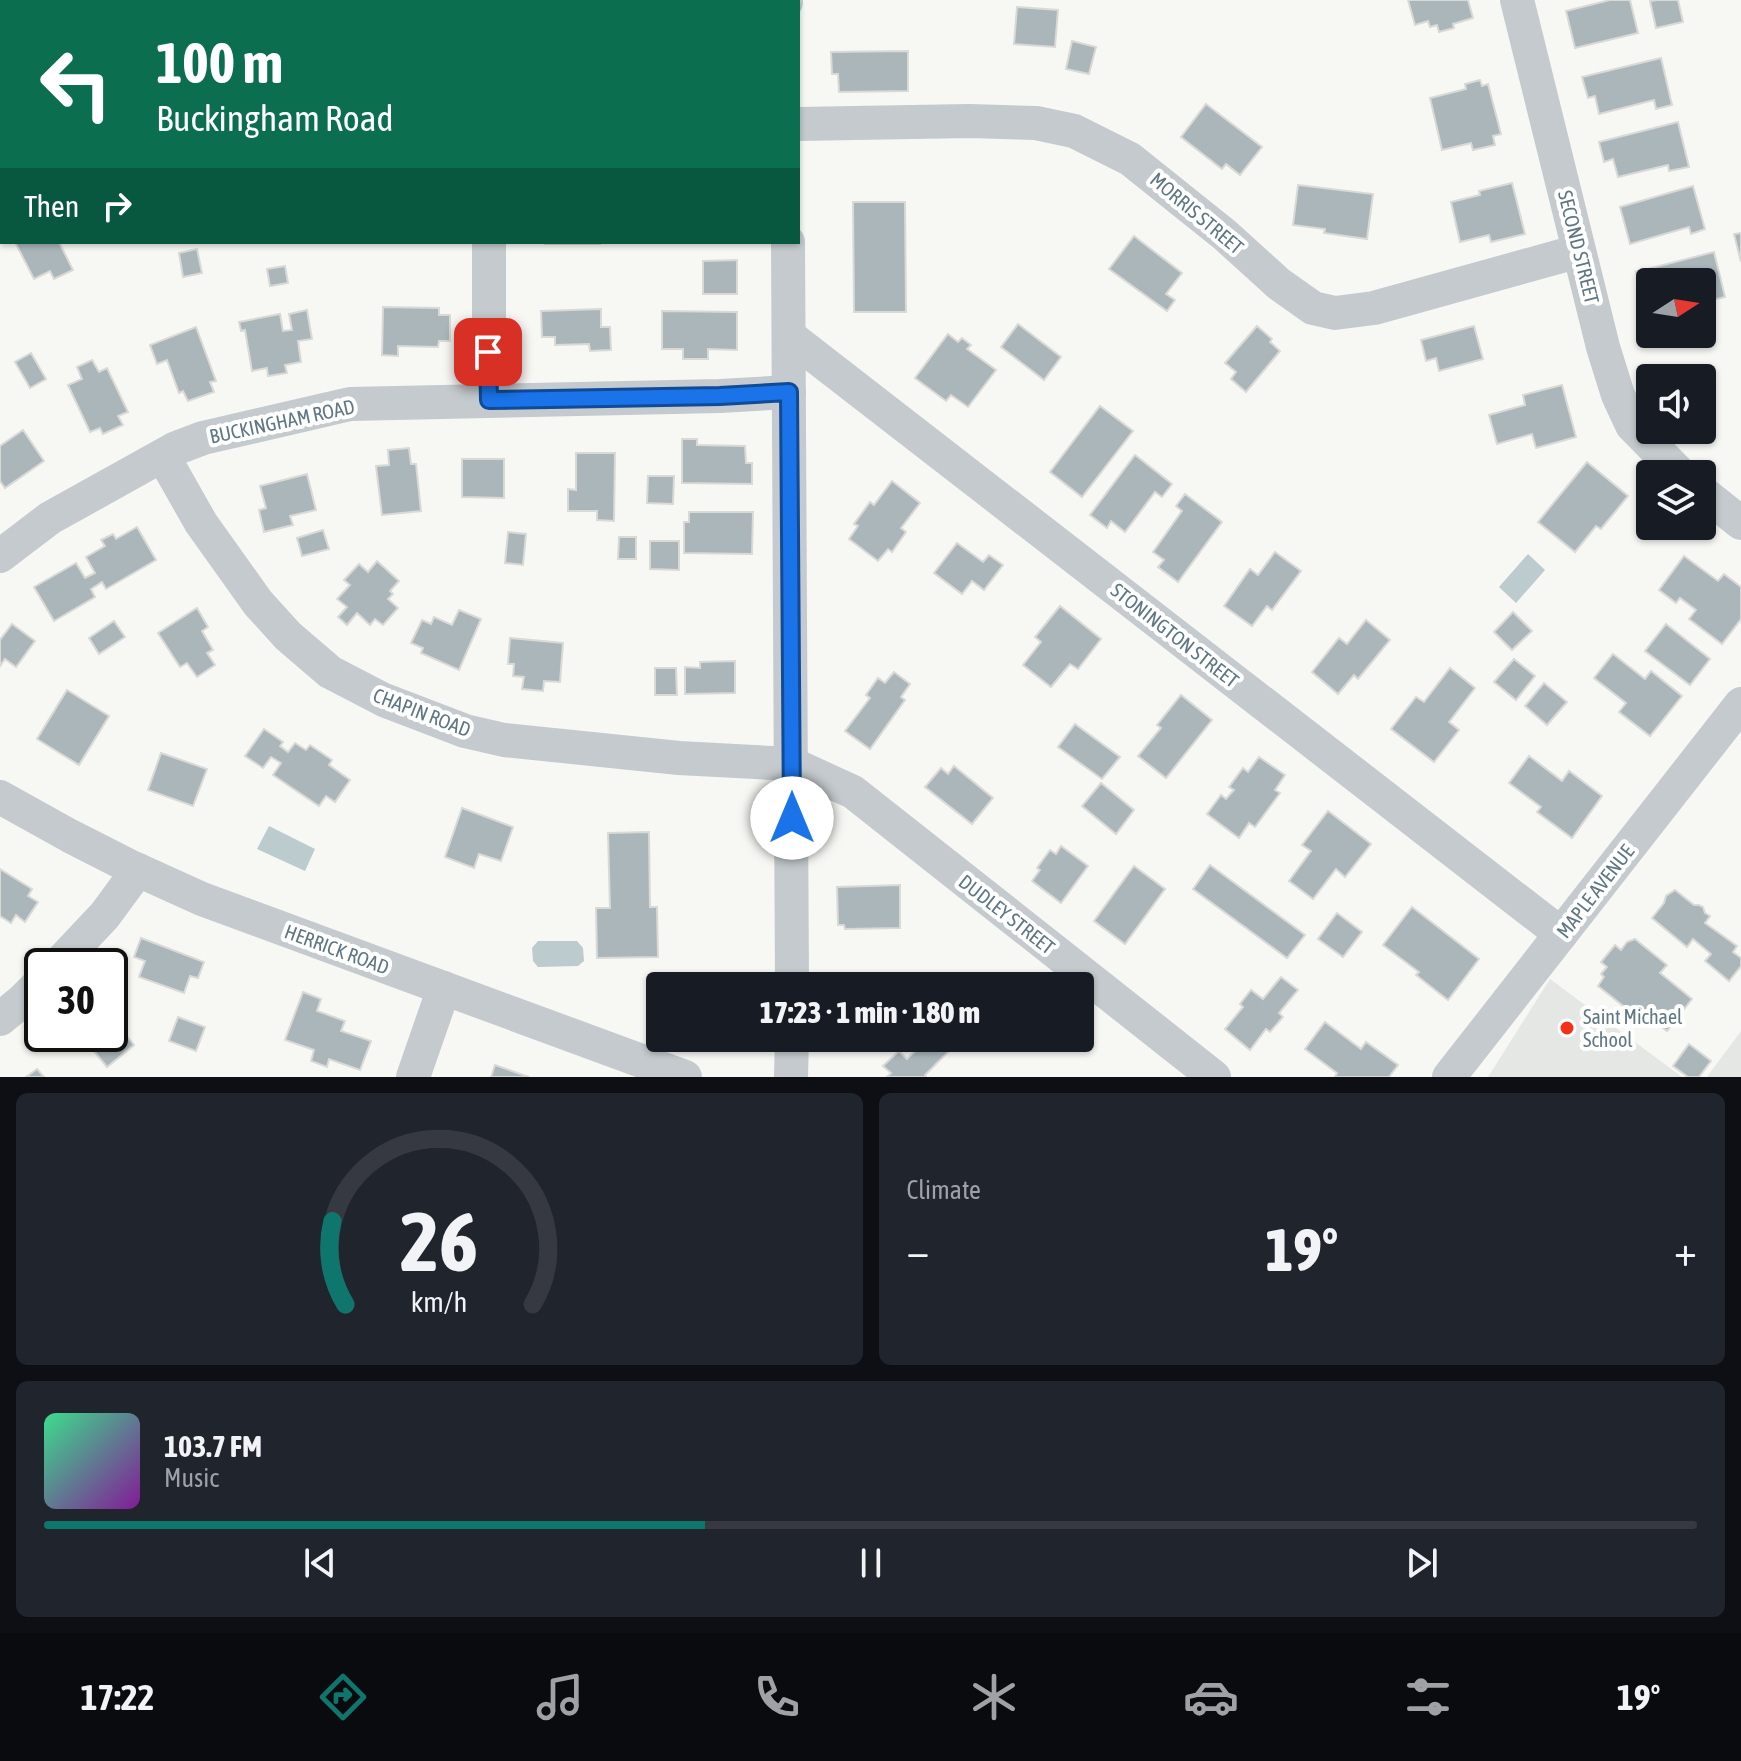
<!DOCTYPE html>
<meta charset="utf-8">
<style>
:root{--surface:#171b24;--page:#20242c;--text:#f1f3f6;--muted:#9ea1a6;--line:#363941;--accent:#0f766e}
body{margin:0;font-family:"Asap Condensed",sans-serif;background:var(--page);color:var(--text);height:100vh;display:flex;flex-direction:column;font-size:30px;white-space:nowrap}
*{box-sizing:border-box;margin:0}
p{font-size:26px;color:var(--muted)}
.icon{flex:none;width:44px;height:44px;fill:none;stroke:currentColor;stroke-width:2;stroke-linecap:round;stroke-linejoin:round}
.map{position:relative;height:1077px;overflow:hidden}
.panel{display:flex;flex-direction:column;gap:16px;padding:16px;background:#0d0f14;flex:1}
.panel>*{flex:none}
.top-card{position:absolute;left:0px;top:0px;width:800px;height:244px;box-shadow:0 2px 6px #0004;background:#0b6e4f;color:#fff;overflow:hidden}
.needle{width:52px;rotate:78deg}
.buttons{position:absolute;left:1636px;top:268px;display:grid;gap:16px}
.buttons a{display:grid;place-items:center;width:80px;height:80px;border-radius:8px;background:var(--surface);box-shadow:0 2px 6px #0004;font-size:40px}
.speed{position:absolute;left:24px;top:948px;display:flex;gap:16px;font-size:40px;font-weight:700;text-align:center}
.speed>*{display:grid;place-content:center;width:104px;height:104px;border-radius:50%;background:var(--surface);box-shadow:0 2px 6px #0004;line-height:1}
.speed .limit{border:4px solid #111;border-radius:12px;background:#fff;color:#111}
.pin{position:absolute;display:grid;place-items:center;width:68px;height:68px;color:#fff;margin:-34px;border-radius:16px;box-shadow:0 4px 12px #0006}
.me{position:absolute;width:88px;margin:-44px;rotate:0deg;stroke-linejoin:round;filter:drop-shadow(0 0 6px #0008)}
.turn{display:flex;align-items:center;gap:28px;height:168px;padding:0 24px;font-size:36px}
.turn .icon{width:104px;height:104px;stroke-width:2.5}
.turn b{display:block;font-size:56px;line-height:68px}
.then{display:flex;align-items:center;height:76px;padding:0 24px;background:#0003;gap:16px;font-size:30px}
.big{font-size:60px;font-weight:800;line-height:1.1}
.panel .tile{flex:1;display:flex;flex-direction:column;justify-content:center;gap:12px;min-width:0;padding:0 28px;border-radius:12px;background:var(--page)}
.panel .dial{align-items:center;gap:0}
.dial svg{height:208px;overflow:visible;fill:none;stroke:var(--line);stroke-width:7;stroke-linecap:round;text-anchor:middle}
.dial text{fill:var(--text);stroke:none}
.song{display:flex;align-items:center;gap:24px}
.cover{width:96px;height:96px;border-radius:12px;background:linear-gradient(135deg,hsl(150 70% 55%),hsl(290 70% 35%))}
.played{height:8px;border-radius:4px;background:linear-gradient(90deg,var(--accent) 40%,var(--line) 40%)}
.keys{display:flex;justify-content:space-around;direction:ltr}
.heat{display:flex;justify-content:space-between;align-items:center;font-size:44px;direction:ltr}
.panel .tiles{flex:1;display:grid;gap:16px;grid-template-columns:1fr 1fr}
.tile:last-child{grid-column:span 2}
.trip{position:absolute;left:646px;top:972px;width:448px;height:80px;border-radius:8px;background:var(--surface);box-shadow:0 2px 6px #0004;font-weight:800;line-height:80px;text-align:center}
.tabs{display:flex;height:128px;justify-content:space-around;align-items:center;background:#090b0e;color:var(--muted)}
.tabs .icon{width:56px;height:56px}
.tabs .active{color:var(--accent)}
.tabs b{font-size:36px;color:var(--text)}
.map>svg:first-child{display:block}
.built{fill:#e5e7e5}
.water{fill:#bccbce}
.building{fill:#aab6ba;stroke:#d9d9d6;stroke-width:2}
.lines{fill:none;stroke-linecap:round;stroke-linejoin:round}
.minor{stroke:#c4cacd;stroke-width:34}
.route-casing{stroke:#114b97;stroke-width:20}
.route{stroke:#1a73e8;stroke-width:14}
.poi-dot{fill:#f43017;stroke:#fff;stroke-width:3}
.labels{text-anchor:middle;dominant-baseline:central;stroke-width:8;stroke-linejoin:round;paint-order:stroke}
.street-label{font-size:20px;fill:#5f7782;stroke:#fff}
.poi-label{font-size:20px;fill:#5f7782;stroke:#fff;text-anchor:start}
</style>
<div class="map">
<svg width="1741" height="1077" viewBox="0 0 1741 1077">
<rect width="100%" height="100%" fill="#f7f7f4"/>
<g class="built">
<polygon points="1550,979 1682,1077 1488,1077"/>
<polygon points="1741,1031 1741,1077 1707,1077"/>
</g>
<g class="water">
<polygon points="1528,554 1545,570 1516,603 1499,587"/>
<polygon points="269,826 315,849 305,871 257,849"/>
<polygon points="538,941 577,941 583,948 584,961 578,966 538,967 533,961 532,948"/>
</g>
<g class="building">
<rect x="55" y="0" width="47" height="2"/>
<rect x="663" y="0" width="70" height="2"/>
<polygon points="1408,0 1468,0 1473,18 1453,24 1454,28 1439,32 1437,25 1430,27 1428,21 1415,25"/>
<polygon points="1610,0 1630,0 1638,33 1575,48 1566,11"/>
<polygon points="1657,0 1678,0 1683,22 1656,28 1650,1"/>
<polygon points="1017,7 1058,10 1055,47 1014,44"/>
<polygon points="1072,41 1096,47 1089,74 1066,69"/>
<polygon points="908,51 908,91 839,92 838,74 832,74 831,52"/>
<polygon points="1661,58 1672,105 1656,109 1654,100 1599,114 1595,96 1588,98 1582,77"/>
<polygon points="1480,80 1482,86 1488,84 1501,134 1493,136 1495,145 1473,150 1471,143 1442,150 1430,98 1466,89 1465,84"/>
<polygon points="1206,104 1262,147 1240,175 1226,164 1222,169 1181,137"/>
<polygon points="1678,122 1689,167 1669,171 1668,165 1618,177 1613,159 1604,162 1599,142"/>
<polygon points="1512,183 1525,234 1491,242 1489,235 1460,242 1451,202 1480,195 1479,191"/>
<polygon points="1298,185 1373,194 1367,239 1324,233 1325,229 1293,225"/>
<polygon points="1693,186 1705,229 1691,234 1689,227 1630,244 1620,207"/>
<polygon points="853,202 905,202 906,312 854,312"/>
<polygon points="1741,233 1741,262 1734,234"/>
<polygon points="1134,236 1182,273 1166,294 1175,300 1167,311 1109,269"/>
<polygon points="15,242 59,242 73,270 54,279 50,271 34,279"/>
<rect x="545" y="242" width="55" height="2"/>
<polygon points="197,249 202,273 183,277 179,253"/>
<polygon points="1714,252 1725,297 1708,301 1706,294 1702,295 1702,282 1650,282 1650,292 1642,294 1636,272"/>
<polygon points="737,260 737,294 703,294 703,261"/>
<polygon points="285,266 288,283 270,286 267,269"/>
<polygon points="383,307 439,308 439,315 450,315 450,341 439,341 438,347 398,346 398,356 382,355"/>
<polygon points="601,309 601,327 610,327 611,350 590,351 589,344 555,345 555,337 542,337 541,311"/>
<polygon points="307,310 312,339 298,341 301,362 285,365 287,373 268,376 267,368 252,371 245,330 241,331 239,322 280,314 283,331 292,330 289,314"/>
<polygon points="662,311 737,312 737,350 708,349 708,359 683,359 683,349 662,349"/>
<polygon points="1018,324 1061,357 1044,380 1001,347"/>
<polygon points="1257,326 1272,339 1270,342 1280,351 1246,392 1231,379 1236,372 1225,363"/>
<polygon points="1474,326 1483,359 1439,371 1436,358 1426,361 1421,340"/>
<polygon points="196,327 216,381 210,382 214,392 188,401 183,391 179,393 167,360 157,364 150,345"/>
<polygon points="948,334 958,342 962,338 971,345 967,349 996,370 968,407 951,395 946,401 915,378"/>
<polygon points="31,353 46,379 30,388 15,362"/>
<polygon points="92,360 99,372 107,368 128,412 118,416 123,425 103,434 100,428 90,432 68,385 82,379 77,367"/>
<polygon points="1562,385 1576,437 1536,448 1532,434 1497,444 1489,415 1525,405 1523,395"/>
<polygon points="1100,406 1133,431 1082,497 1050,472"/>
<polygon points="23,430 44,461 5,488 0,481 0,446"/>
<polygon points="682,439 697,439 697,445 745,446 746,463 752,463 752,484 682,483"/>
<polygon points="409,448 411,464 416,464 421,511 382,515 376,466 389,465 388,450"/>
<polygon points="576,453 615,453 614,521 597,520 597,511 568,511 568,489 576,490"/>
<polygon points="1135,455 1172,484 1162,497 1155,492 1125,532 1111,521 1107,528 1090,515"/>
<polygon points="462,459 504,459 504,498 462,497"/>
<polygon points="1587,462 1628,496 1601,529 1596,526 1575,552 1538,522"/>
<polygon points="307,474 316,510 290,516 293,525 264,532 259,510 266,508 260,486"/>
<polygon points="648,476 674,476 673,504 647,503"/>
<polygon points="892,481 920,503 901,528 906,532 892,552 888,549 878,561 849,539 858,526 854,524 870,502 874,505"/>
<polygon points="1185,494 1222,522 1178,582 1158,567 1164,560 1153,552 1182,511 1176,506"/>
<polygon points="689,512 753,512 752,554 684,553 684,522 689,522"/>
<polygon points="137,527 156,560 106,589 102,582 91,589 95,597 54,621 34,587 76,563 85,578 95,573 86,557 105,546 101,540 113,534 116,539"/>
<polygon points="323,530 329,549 302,556 297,538"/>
<polygon points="508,532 526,534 523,565 505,563"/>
<polygon points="619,537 636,537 636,559 618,559"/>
<polygon points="650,541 679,541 679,570 650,569"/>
<polygon points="957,543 983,562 989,555 1003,565 984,590 972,581 962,594 934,573"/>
<polygon points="1275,552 1301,571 1272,610 1267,606 1252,626 1224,606 1250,569 1258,575"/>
<polygon points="1684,556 1718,581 1724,574 1741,587 1741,619 1722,644 1689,619 1696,610 1680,598 1676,603 1659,590"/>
<polygon points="377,561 399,581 390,591 393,594 388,599 398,608 383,625 375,619 370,625 357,613 347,625 338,617 347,607 337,599 350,585 344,580 359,564 368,572"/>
<polygon points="1060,606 1101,639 1078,669 1070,664 1051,687 1023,665 1041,642 1035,637"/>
<polygon points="197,608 208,627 202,631 213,650 207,653 215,665 197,677 187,663 180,667 158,633"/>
<polygon points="459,610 481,619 459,670 421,653 423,648 411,643 422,620 431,624 434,617 452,625"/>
<polygon points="1513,612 1532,631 1512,650 1494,632"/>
<polygon points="1366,620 1390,640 1358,679 1354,675 1338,694 1312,672 1339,638 1347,644"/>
<polygon points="114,621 125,637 99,654 89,638"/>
<polygon points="12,624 35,641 16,667 5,659 0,666 0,640"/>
<polygon points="1666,624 1710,659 1690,685 1645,651"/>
<polygon points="510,638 563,643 560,682 544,681 543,691 522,689 524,677 513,676 514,664 508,664"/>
<polygon points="1613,654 1645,679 1651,671 1682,696 1650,736 1619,712 1626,703 1594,678"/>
<polygon points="1514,659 1535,676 1516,700 1494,682"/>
<polygon points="735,661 735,693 685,694 685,667 700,668 700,662"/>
<polygon points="655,668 676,668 677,695 655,695"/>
<polygon points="1450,668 1475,688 1449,722 1459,730 1434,762 1391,729 1416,697 1424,702"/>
<polygon points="894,672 910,684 901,697 905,700 870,749 845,731 870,698 866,695 878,678 885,683"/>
<polygon points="1544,683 1567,702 1547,725 1525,706"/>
<polygon points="67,690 109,716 79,765 37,739"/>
<polygon points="1181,695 1212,720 1166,778 1138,756 1161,728 1157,725"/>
<polygon points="1075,724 1120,757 1102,779 1058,747"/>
<polygon points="264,729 283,742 280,746 288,752 295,743 306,750 310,745 332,760 329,765 350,780 335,802 326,796 319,806 273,775 281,763 271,757 263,768 245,756"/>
<polygon points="161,753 207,769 193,806 148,790"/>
<polygon points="1529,756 1562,781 1569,771 1602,796 1572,838 1537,812 1541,807 1509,783"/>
<polygon points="1259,757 1285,775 1275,790 1280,793 1255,827 1249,823 1239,838 1207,814 1221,795 1226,799 1234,790 1229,787 1243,768 1248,772"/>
<polygon points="954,766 993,798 972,824 925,787 941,768 948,774"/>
<polygon points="1101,783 1134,810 1116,834 1082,806"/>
<polygon points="462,808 513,827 501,861 479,854 474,868 445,857"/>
<polygon points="1328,811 1371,844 1345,877 1336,869 1313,899 1289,881 1311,851 1302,845"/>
<polygon points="649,832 650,907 657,907 658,957 597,958 596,908 610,908 608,833"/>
<polygon points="1061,846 1088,866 1061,903 1032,881 1040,870 1037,868 1050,850 1056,854"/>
<polygon points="1210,865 1305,935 1287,958 1193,889"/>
<polygon points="1134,866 1165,889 1125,944 1094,921"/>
<polygon points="0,869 32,889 28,896 38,902 25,922 16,915 11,923 0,916"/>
<polygon points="900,885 900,928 845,929 844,925 838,925 837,887"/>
<polygon points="1675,890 1694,905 1699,905 1703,907 1705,913 1710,916 1705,923 1737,946 1733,952 1741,958 1741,966 1729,981 1705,961 1711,954 1693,939 1687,947 1652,918 1664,903 1666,896"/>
<polygon points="1412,907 1479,959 1448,1000 1416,975 1419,972 1383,945"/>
<polygon points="1337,913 1362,932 1343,957 1318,939"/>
<polygon points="141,938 204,962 198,978 190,976 184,993 139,977 145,961 134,957"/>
<polygon points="1635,939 1667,965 1660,973 1692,999 1667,1031 1636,1006 1631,1012 1598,986 1604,977 1601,974 1607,967 1601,962 1615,945 1621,950 1627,942"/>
<polygon points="1281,977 1298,990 1279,1013 1283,1017 1270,1032 1266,1029 1250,1050 1225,1029 1243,1007 1240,1004 1251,990 1263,999"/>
<polygon points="303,992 321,999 317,1011 345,1021 341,1031 371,1041 360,1070 329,1059 327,1067 311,1061 314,1050 285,1040"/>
<polygon points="110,1015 134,1045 107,1067 80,1034 110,1034"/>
<polygon points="178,1017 205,1027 196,1051 169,1041"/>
<polygon points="1325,1022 1361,1049 1366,1042 1398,1065 1389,1077 1335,1077 1337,1073 1305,1049"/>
<polygon points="928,1038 946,1038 954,1046 925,1075 926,1077 887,1077 891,1073 883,1066 899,1051 907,1059"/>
<polygon points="1689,1044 1711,1061 1699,1077 1688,1077 1673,1066"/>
<polygon points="495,1065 529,1077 491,1077"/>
<polygon points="37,1069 44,1077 26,1077"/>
</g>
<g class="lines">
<g class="minor">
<polyline points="488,0 488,2"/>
<polyline points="786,0 786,2"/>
<polyline points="1517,0 1603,347 1618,395 1632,425 1680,474"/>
<polyline points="798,124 970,121 1036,123 1074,131 1130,159 1225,235 1279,284 1313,308 1335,313 1374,308 1579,251"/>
<polyline points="0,187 2,186"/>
<polyline points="489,242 489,400"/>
<polyline points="788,242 792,986"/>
<polyline points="789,336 1561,934"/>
<polyline points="163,456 201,523 258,603 288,636 330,672 384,700 465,731 504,740 679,758 792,764 853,792 1214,1077"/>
<polyline points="1702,492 1741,523"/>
<polyline points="0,556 50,518 174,449 203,438 350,404 720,396 789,392"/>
<polyline points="0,797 70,836 129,866 202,899 685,1077"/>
<polyline points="57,966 105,915 138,870"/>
<polyline points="0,1019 22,1001 42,981"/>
<polyline points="413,1077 444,988"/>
<polyline points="791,1077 792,1038"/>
<polyline points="1449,1077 1741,704"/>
</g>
</g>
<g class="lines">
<g class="route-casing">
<polyline id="route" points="488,352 489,400 720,396 789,392 792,818"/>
</g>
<use href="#route" class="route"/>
</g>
<circle class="poi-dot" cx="1567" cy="1028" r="8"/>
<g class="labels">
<g class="street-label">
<text transform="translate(1197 213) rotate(40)">MORRIS STREET</text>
<text transform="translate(1579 247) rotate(76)">SECOND STREET</text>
<text transform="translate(282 421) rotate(-12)">BUCKINGHAM ROAD</text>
<text transform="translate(1175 635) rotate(38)">STONINGTON STREET</text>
<text transform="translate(422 712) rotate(21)">CHAPIN ROAD</text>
<text transform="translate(1595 891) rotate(-52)">MAPLE AVENUE</text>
<text transform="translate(1007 914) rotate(38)">DUDLEY STREET</text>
<text transform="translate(337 949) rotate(20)">HERRICK ROAD</text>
</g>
<g class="poi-label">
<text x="1583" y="1016">Saint Michael<tspan x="1583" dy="23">School</tspan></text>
</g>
</g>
</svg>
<div class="buttons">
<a><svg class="needle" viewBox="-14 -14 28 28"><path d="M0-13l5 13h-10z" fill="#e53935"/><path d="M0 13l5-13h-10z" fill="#9ea1a6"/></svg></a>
<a><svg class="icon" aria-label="sound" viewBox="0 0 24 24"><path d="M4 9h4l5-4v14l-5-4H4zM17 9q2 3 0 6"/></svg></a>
<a><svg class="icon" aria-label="layers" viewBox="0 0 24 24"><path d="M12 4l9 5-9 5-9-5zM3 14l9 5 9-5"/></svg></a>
</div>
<div class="speed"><div class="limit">30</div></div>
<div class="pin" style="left:488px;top:352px;background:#d93025"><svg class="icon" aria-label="arrive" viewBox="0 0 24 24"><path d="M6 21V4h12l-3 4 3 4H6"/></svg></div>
<svg class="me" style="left:792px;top:818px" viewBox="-20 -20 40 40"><circle r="19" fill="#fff"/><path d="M0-13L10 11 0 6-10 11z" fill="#1a73e8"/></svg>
<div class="trip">17:23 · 1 min · 180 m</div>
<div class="top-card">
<div class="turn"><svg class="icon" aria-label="left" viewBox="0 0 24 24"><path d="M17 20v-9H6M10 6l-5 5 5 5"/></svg><div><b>100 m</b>Buckingham Road</div></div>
<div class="then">Then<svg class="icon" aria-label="right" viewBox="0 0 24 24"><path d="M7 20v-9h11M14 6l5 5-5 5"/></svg></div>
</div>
</div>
<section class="panel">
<div class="tiles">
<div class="tile dial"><svg viewBox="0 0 100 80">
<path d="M14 69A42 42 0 1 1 86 69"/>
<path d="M14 69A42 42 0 0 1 9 37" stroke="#0f766e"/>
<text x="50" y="56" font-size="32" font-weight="700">26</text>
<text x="50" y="72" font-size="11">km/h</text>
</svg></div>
<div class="tile"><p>Climate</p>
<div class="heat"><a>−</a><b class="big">19°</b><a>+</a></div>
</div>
<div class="tile">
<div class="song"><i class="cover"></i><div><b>103.7 FM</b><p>Music</p></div></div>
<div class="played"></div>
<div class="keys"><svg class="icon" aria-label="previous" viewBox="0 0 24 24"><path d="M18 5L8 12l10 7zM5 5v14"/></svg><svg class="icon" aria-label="pause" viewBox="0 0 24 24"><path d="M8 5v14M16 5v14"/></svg><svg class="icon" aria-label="next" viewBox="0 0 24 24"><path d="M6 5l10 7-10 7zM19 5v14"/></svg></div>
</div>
</div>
</section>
<nav class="tabs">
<b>17:22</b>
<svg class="icon active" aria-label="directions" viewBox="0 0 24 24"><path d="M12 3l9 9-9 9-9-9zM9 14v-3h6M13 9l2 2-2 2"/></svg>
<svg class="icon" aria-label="music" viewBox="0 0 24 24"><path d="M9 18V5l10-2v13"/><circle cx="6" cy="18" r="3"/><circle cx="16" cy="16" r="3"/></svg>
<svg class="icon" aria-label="phone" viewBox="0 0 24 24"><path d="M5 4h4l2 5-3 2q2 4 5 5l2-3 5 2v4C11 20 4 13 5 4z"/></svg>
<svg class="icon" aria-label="climate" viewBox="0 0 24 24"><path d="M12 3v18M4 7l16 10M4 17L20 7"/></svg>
<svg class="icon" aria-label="car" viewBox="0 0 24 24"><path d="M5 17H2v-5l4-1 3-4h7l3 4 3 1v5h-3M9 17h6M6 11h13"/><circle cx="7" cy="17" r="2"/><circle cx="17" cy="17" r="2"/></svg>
<svg class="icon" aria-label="filters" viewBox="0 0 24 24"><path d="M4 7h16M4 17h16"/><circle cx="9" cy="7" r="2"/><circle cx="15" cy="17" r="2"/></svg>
<b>19°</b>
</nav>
